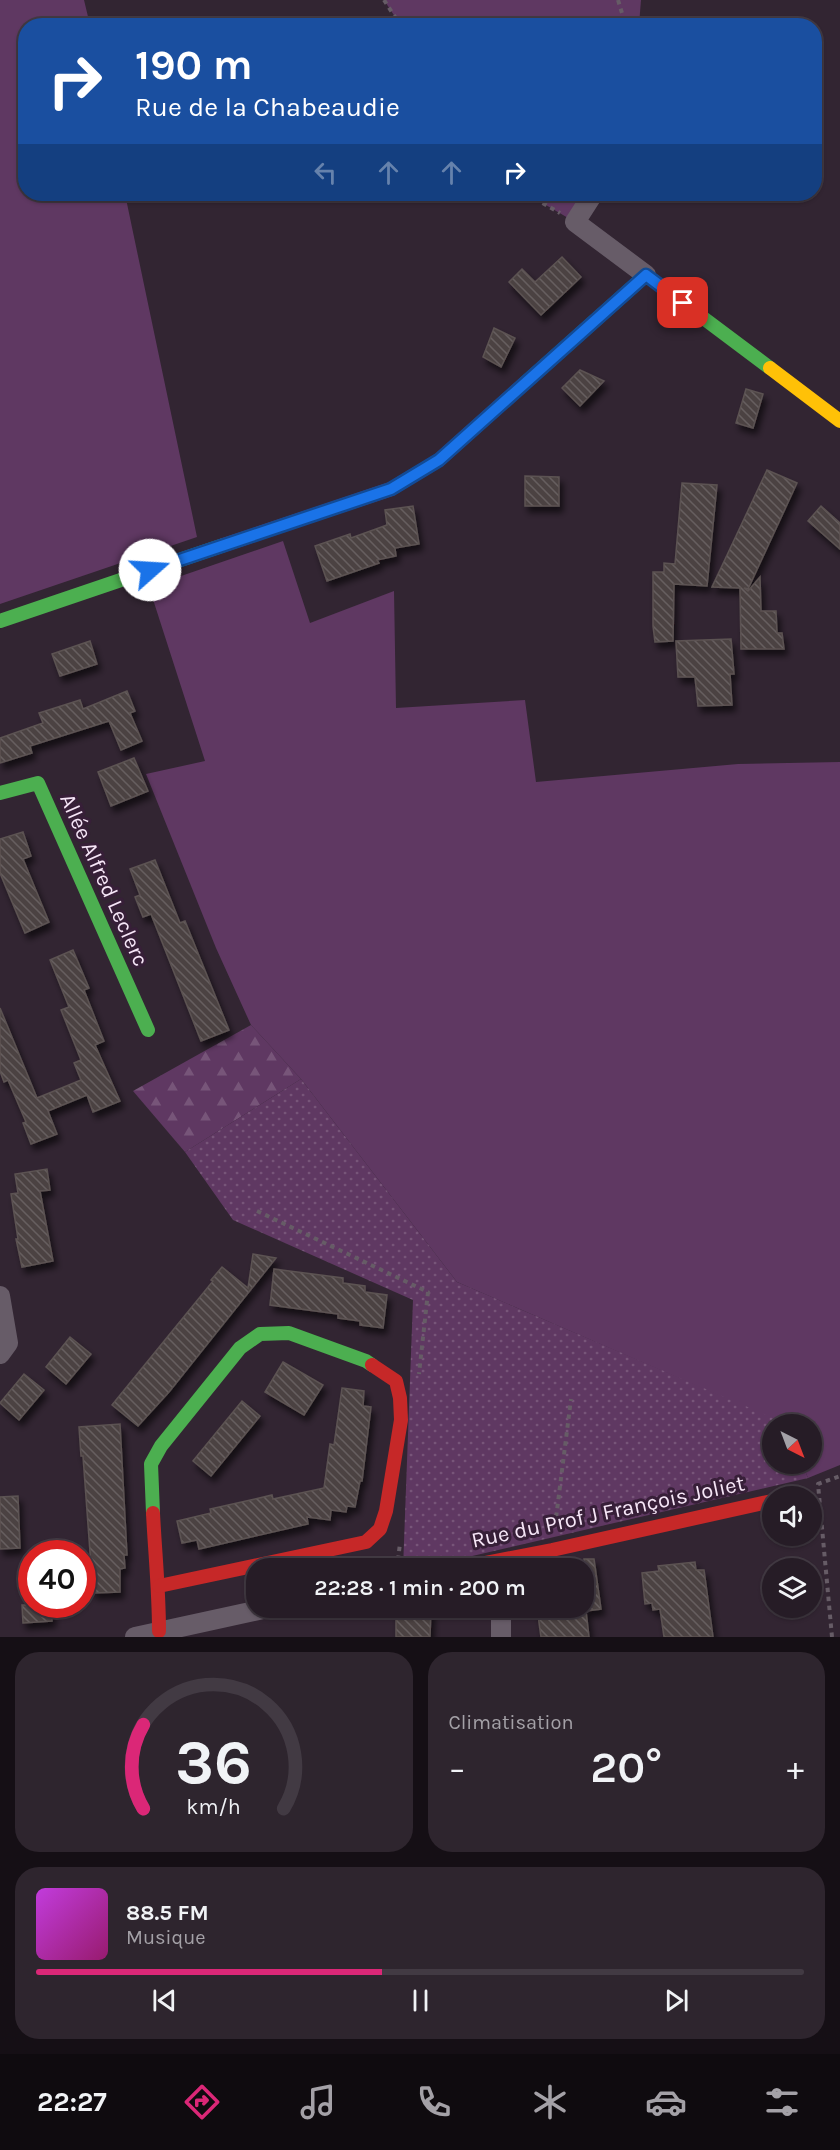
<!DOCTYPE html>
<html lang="fr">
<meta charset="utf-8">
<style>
:root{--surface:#261c26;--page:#2e252e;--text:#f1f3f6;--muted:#a4a1a7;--line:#423a43;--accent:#db2777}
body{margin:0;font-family:Karla,sans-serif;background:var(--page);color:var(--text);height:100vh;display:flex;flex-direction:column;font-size:22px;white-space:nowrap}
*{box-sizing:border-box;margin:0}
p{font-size:20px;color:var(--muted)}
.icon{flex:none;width:33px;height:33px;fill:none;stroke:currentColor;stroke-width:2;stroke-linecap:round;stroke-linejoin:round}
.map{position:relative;height:1637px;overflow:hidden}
.panel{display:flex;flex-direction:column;gap:15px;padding:15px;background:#150f15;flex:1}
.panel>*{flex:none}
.hud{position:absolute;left:18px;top:18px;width:804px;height:183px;border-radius:24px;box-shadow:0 2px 4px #0004,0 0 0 2px var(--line);background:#1a4fa0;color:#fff;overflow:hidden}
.needle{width:39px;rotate:138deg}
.fabs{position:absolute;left:762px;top:1414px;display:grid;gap:12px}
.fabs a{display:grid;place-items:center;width:60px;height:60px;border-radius:50%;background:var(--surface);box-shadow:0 2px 4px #0004,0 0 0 2px var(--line);font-size:30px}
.speed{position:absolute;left:18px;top:1540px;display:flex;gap:12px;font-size:30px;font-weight:700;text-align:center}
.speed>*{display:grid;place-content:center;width:78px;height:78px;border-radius:50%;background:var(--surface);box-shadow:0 2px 4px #0004,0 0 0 2px var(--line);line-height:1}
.speed .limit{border:9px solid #d22;background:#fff;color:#111}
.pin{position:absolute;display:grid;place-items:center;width:51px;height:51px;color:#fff;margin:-26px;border-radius:12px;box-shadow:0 3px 9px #0006}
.me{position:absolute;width:66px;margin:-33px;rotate:71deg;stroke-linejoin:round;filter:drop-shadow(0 0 4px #0008)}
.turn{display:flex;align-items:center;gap:21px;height:126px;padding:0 18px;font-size:27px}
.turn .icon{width:78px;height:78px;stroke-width:2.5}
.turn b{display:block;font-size:42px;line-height:51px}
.lanes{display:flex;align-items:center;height:57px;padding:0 18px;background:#0003;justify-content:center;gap:30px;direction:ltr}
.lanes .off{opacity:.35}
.big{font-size:45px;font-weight:600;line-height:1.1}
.panel .tile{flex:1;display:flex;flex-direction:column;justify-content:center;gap:9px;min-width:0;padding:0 21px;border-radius:24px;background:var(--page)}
.panel .dial{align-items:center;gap:0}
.dial svg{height:156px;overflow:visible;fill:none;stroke:var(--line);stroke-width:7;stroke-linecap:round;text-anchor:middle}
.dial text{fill:var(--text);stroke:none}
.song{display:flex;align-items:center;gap:18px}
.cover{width:72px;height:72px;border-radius:9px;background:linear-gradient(135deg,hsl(290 70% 55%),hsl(320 70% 35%))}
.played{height:6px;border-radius:3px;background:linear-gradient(90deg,var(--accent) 45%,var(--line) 45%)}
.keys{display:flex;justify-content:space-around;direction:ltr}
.heat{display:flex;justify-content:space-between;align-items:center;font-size:33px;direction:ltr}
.panel .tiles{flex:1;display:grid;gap:15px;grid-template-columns:1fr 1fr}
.tile:last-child{grid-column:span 2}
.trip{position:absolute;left:246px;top:1558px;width:348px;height:60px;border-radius:24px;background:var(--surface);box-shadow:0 2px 4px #0004,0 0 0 2px var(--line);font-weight:600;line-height:60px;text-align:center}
.dock{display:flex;height:96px;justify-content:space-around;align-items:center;background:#0f0b0f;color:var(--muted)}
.dock .icon{width:42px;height:42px}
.dock .current{color:var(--accent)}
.dock b{font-size:27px;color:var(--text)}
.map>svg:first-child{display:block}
.grass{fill:#5f3862}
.forest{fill:url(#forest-firs)}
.garden{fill:url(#garden-dots)}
.building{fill:url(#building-back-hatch);stroke:#5c5352;stroke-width:1.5;filter:url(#shadow)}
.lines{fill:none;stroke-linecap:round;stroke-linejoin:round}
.path{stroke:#665c66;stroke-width:4;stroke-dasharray:4.5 4.5;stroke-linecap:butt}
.street{stroke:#675c68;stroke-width:20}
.fast{stroke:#4caf50;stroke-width:14}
.slow{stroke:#ffc107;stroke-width:14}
.jam{stroke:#c62828;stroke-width:14}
.route-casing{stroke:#114b97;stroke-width:15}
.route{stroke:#1a73e8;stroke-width:10}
.labels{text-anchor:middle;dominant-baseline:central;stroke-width:6;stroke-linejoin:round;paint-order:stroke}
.street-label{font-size:22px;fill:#f6e6f7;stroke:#371f38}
</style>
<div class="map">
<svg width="840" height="1637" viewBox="0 0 840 1637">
<defs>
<pattern id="forest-firs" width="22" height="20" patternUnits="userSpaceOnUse" patternTransform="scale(1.5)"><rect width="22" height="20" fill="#5f3862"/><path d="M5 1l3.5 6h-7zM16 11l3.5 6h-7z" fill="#775579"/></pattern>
<pattern id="garden-dots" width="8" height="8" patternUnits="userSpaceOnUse" patternTransform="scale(1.5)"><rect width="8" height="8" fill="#5f3862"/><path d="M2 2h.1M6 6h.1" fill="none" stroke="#775579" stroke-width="1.8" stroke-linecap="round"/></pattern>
<pattern id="building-back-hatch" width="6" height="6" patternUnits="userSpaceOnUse" patternTransform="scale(1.5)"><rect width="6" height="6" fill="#4c4343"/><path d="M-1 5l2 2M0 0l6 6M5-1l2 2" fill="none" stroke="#665e5f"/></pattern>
<filter id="shadow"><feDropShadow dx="3.5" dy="6" stdDeviation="3" flood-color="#0009"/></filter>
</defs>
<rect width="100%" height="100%" fill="#322532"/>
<g class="grass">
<polygon points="0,0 84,0 90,25 26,26 26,194 125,194 197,537 0,604"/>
<polygon points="384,0 641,0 639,25 401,26"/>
<polygon points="527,194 593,194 575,222"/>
<polygon points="283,541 310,623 394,591 396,708 525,700 536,782 738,764 840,762 840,1465 808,1478 802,1464 812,1464 812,1425 787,1425 457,1282 301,1079 251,1025 216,948 146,774 205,761 149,587"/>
</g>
<polygon class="forest" points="251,1025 301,1079 185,1152 133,1091"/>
<polygon class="garden" points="301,1079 457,1282 787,1424 772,1425 772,1464 802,1464 808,1478 416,1569 403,1569 413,1300 233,1220 185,1152"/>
<g class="building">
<polygon points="562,257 581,277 541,315 509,282 522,269 535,282"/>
<polygon points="494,328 515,338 501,367 483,357"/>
<polygon points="580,370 604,381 580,406 562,388"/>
<polygon points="746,389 763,394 753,428 736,423"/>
<polygon points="767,470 797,483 748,589 744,588 748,591 760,577 761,611 776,611 777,633 782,633 784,649 741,649 740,588 712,587"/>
<polygon points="525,476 559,477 559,506 525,506"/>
<polygon points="682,483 717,485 707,586 674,584 673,641 655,642 653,626 653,572 664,572 664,563 675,564"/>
<polygon points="413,506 419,544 395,548 396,556 377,560 379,563 327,581 315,546 350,534 351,538 387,525 385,510"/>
<polygon points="821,506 840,523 840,549 808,521"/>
<polygon points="731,639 734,674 730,674 732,705 698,706 695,677 678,677 676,641"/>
<polygon points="90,641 97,664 60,676 52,654"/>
<polygon points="127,691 135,711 130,713 142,741 121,750 109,721 30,746 32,753 0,763 0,738 43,723 39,713 80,700 83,709"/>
<polygon points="134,758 148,791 111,806 98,772"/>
<polygon points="23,832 31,856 23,859 49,922 25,933 0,873 0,839"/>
<polygon points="155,860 180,923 185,921 229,1030 201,1041 151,914 143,917 135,897 140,895 130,869"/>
<polygon points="73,950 89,988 84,990 104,1041 95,1045 120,1101 93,1112 87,1095 48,1111 57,1134 31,1144 23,1123 26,1122 8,1080 4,1082 0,1071 0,1008 37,1098 81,1080 74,1063 81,1060 61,1010 69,1007 50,960"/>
<polygon points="47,1169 50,1190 40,1191 53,1261 22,1267 16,1239 18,1239 11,1194 18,1193 15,1174"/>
<polygon points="253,1254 276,1258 169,1392 138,1426 112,1405 213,1281 211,1280 222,1267 248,1288"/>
<polygon points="274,1269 343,1278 343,1283 365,1286 365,1292 387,1295 383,1328 360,1325 360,1321 338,1318 338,1314 270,1305"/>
<polygon points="70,1337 91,1354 66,1384 46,1367"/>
<polygon points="283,1362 323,1385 304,1415 265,1392"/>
<polygon points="24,1374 44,1390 19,1420 0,1403"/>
<polygon points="342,1388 364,1391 363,1406 371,1407 362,1481 360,1481 355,1507 347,1506 346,1512 331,1510 330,1520 307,1517 308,1524 199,1549 197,1540 182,1543 177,1521 211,1513 210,1509 255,1499 272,1495 273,1499 324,1488 330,1444 334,1445"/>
<polygon points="242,1401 260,1416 211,1476 193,1461"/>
<polygon points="120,1424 127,1555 124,1555 125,1568 120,1569 120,1592 93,1593 83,1456 81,1456 79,1427"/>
<polygon points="18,1496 20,1548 0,1549 0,1497"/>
<polygon points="584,1559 594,1559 601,1609 586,1611 589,1637 541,1637 537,1608 584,1608"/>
<polygon points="695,1562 696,1570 704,1570 713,1637 664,1637 660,1609 653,1610 652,1603 645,1604 642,1573 659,1571 658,1566"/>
<polygon points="22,1605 51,1605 52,1621 23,1623"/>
<polygon points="396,1608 431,1608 430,1637 396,1637"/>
</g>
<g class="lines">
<g class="path">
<polyline points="384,0 401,26"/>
<polyline points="618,0 626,26"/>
<polyline points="527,194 560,213"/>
<polyline points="257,1211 428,1292 419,1374"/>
<polyline points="555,1526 571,1399"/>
<polyline points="397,1569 400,1543"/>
<polyline points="832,1637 818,1484 840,1476"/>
</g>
<g class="street">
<polyline points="593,194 575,222 646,275"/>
<polyline points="0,1296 8,1343 0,1354"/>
<polyline points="135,1637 268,1608"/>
<polyline points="501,1637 501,1608"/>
</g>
<g class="fast">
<polyline points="525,383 646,275 770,368"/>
<polyline points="0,621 224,545"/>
<polyline points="0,793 38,783 148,1030"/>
<polyline points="153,1513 151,1464 161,1446 240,1348 260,1334 289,1333 366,1361 372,1365"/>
</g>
<polyline class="slow" points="770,368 840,421"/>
<g class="jam">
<polyline points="224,545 391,489 439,460 525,383"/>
<path d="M153,1513C155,1553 159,1591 159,1631"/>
<polyline points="454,1569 552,1550 772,1501"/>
<polyline points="159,1586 366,1542 380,1529 386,1511 401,1420 400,1398 396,1381 372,1365"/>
</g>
</g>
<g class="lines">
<g class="route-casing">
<polyline id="route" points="150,570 391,489 439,460 646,275 683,303"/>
</g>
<use href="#route" class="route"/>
</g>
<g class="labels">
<g class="street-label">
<text transform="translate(104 880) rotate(66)">Allée Alfred Leclerc</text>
<text transform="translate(608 1512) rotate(-12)">Rue du Prof J François Joliet</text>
</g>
</g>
</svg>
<div class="fabs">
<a><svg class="needle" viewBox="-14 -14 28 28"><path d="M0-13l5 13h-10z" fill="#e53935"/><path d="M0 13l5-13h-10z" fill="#a4a1a7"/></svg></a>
<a><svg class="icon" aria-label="sound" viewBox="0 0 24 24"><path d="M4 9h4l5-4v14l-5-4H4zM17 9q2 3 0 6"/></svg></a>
<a><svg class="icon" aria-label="layers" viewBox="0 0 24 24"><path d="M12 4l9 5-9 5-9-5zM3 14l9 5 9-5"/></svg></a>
</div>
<div class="speed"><div class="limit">40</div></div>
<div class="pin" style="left:683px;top:303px;background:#d93025"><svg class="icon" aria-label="arrive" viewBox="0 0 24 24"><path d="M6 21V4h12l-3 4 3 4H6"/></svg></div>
<svg class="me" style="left:150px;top:570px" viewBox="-20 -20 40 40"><circle r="19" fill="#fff"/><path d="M0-13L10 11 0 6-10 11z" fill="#1a73e8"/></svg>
<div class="trip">22:28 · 1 min · 200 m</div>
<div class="hud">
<div class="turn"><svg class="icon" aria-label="right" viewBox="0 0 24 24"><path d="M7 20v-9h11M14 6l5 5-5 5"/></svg><div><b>190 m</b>Rue de la Chabeaudie</div></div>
<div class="lanes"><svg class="icon off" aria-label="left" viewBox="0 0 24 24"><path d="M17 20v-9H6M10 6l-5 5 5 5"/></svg><svg class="icon off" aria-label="ahead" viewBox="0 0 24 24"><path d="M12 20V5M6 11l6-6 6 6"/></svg><svg class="icon off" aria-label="ahead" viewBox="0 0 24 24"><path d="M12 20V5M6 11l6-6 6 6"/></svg><svg class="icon" aria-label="right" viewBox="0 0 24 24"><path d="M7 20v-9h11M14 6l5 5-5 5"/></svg></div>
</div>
</div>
<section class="panel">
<div class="tiles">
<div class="tile dial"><svg viewBox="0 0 100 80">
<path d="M14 69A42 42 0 1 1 86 69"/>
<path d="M14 69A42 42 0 0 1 14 26" stroke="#db2777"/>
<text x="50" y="56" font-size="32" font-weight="700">36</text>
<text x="50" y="72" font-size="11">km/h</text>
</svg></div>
<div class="tile"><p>Climatisation</p>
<div class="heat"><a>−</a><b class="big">20°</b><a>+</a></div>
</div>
<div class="tile">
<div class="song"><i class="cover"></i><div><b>88.5 FM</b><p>Musique</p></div></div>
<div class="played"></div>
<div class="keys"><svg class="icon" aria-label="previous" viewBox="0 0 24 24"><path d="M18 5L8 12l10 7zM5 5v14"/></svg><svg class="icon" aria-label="pause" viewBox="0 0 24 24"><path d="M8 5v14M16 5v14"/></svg><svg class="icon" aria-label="next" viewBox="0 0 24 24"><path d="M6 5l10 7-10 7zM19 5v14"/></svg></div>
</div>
</div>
</section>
<nav class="dock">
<b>22:27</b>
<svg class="icon current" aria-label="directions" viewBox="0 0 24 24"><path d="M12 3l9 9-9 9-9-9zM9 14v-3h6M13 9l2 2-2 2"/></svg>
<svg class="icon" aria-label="music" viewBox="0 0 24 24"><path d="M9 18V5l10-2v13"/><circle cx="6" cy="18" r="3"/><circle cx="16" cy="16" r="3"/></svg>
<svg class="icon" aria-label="phone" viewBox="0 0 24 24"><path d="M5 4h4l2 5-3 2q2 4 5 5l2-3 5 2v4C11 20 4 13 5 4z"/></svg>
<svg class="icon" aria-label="climate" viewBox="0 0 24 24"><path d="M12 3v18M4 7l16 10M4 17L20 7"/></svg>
<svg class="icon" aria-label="car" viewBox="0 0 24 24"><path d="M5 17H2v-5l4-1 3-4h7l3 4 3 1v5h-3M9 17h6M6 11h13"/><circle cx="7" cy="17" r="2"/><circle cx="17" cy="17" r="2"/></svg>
<svg class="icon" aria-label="filters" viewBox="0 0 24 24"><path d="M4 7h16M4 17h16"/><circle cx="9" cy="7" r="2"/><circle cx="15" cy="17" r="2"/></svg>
</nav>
